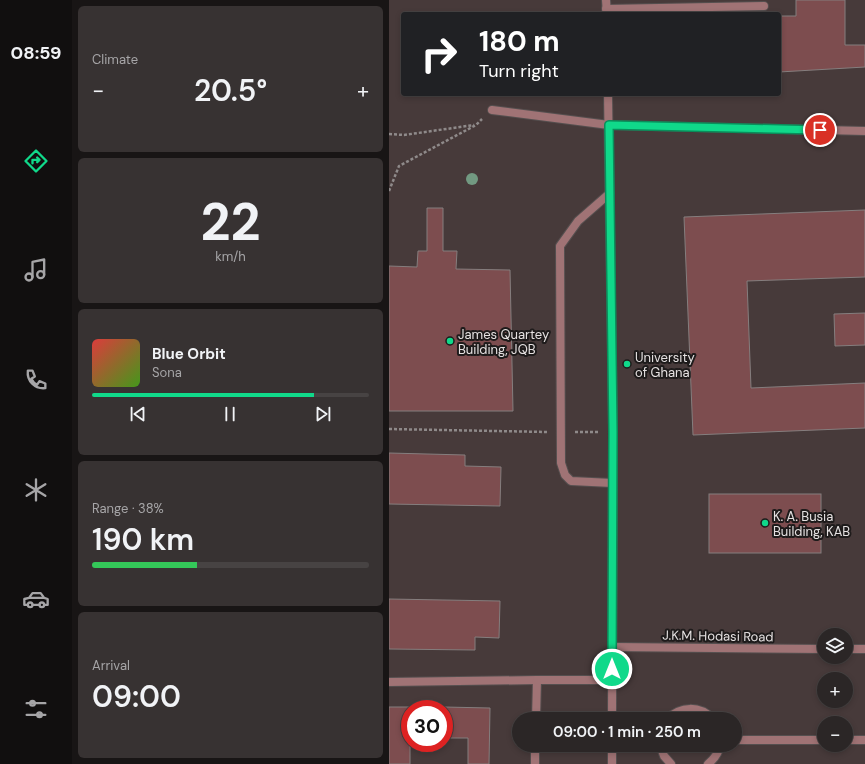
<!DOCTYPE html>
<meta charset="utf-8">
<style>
:root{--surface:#2b2626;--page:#373232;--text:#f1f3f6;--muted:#a6a5a7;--line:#474343;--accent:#10d98a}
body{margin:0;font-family:"DM Sans",sans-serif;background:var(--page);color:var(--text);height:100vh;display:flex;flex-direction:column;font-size:15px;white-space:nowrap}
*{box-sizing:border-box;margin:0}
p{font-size:13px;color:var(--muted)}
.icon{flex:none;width:22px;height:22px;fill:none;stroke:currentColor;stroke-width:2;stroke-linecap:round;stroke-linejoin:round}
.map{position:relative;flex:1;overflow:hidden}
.details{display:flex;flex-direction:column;gap:6px;padding:6px;background:#181515;width:317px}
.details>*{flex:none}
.hud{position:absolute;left:12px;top:12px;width:380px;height:84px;border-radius:4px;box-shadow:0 2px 6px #0003,0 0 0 1px var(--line);background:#202124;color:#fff;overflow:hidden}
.buttons{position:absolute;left:428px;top:628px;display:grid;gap:8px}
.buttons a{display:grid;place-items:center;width:36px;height:36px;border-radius:50%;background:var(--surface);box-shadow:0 2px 6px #0003,0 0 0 1px var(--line);font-size:20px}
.speed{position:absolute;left:12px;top:700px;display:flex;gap:8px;font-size:20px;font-weight:700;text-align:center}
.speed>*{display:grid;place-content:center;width:52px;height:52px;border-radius:50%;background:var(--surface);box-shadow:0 2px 6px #0003,0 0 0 1px var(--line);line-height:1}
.speed .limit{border:6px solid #d22;background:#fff;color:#111}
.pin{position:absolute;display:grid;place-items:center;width:34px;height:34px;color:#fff;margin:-17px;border:2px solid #fff;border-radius:50%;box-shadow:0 1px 4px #0007}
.me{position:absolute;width:44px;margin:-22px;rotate:0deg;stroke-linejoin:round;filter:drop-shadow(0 0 3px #0008)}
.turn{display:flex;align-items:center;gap:14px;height:84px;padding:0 12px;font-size:18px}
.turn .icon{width:52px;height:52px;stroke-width:2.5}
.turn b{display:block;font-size:28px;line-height:34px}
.big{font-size:30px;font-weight:600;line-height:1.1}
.details .tile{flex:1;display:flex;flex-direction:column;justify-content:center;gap:6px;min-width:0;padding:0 14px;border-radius:6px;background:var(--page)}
.details .dial{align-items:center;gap:0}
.dial b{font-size:52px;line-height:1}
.song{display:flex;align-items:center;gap:12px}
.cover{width:48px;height:48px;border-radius:6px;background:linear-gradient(135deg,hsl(0 70% 55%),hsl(100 70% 35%))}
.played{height:4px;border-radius:2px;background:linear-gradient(90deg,var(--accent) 80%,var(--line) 80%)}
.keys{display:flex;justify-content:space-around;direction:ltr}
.heat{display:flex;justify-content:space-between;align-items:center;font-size:22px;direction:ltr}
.charge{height:6px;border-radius:3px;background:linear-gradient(90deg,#34c759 38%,var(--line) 0)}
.trip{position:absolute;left:123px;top:712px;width:230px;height:40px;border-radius:20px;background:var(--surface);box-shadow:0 2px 6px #0003,0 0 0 1px var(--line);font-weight:600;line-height:40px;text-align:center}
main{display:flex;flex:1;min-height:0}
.tabs{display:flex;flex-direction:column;width:72px;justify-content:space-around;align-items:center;background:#110f0f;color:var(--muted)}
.tabs .icon{width:28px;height:28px}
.tabs .on{color:var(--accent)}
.tabs b{font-size:18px;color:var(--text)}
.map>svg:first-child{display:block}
.built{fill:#473a3a;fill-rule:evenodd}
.building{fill:#7d4d4f;stroke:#857e7e}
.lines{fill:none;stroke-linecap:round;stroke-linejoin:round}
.service-casing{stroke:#554f4f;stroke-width:10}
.minor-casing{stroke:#554f4f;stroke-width:10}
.path{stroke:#8f8a8a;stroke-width:2.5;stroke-dasharray:3 2;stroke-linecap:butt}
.service{stroke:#a07375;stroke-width:8}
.minor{stroke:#a07375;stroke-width:8}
.tree{fill:#729981}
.route-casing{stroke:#0a8d5a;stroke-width:10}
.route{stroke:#10d98a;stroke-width:7}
.poi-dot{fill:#10d98a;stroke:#1e1b1b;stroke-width:1.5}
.labels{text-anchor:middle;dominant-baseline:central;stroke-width:4;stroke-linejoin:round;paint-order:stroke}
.poi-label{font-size:13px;fill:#e5e1e1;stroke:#1e1b1b;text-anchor:start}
.street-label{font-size:13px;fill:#e5e1e1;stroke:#1e1b1b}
</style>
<main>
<nav class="tabs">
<b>08:59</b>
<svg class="icon on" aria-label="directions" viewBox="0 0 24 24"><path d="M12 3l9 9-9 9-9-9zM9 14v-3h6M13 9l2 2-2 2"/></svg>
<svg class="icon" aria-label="music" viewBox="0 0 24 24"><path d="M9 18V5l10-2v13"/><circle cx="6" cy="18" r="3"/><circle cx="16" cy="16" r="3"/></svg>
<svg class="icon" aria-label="phone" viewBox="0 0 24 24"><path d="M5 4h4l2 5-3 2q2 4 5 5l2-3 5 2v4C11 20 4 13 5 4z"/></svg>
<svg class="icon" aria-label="climate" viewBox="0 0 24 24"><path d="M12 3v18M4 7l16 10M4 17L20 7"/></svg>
<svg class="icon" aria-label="car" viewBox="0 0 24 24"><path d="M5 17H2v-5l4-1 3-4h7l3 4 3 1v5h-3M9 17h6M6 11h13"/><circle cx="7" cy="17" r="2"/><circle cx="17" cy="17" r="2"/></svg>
<svg class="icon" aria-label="filters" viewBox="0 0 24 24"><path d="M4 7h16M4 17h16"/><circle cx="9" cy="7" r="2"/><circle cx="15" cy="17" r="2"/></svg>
</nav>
<section class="details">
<div class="tile"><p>Climate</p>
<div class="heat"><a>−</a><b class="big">20.5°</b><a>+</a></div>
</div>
<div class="tile dial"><b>22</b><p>km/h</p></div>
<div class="tile">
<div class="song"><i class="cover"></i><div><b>Blue Orbit</b><p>Sona</p></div></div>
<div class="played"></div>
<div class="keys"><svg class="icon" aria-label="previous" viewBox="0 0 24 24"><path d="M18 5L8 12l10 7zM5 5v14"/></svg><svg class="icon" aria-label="pause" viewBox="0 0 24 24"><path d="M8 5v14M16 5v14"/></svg><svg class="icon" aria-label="next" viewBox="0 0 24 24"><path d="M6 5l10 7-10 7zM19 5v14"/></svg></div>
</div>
<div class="tile"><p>Range · 38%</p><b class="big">190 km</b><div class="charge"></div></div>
<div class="tile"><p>Arrival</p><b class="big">09:00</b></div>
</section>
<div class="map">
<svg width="476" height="764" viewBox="0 0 476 764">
<rect width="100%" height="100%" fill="#393333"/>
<path class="built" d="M0,0H476V764H0ZM14,14H390V94H14ZM435,635H457V657H435ZM435,679H457V701H435ZM21,709H55V743H21ZM130,719H346V745H130ZM435,723H457V745H435Z"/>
<g class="building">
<polygon points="407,0 456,0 456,45 476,45 476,67 390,72 390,16 407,16"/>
<polygon points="38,208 54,208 54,251 68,251 67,269 121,270 124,411 0,411 0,266 28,267 29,251 38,251"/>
<polygon points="476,210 476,277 358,281 362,388 476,383 476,428 304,435 295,217"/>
<polygon points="476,313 476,345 446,346 445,314"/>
<polygon points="0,453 76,455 76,466 112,467 111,506 0,504"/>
<rect x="320" y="494" width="112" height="59"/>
<polygon points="0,599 111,601 110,638 86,637 86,650 0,649"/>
<rect x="0" y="707" width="21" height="57"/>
<polygon points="55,707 101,708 100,764 79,764 79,738 55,738"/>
</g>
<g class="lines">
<g class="service-casing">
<g id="service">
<polyline points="217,9 375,6"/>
<polyline points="103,110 220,125 476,131"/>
<polyline points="221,193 189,221 171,246 172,463 176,475 182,481 223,483"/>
<polyline points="0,682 148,680 223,680"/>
<polyline points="147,719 148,680"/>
<path d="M278,719C292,706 310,705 324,719"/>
<polyline points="346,740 435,740"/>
<polyline points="457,740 476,740"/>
<polyline points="271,745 275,756 282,764"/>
<polyline points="146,764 146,745"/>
<path d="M319,764C325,759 330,753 331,745"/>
</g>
</g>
<g class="minor-casing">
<g id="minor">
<polyline points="217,0 218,14"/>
<polyline points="219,94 224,432 223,719"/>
<polyline points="223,647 435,649"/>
<polyline points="457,649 476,649"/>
<polyline points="223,745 223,764"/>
</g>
</g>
<g class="path">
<polyline points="0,134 15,135 85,125"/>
<polyline points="0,191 10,166 87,125 93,119"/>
<polyline points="0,429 159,432"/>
<polyline points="186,432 211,432"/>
</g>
<use href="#service" class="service"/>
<use href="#minor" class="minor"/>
</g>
<circle class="tree" cx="83" cy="179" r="6"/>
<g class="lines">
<g class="route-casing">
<polyline id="route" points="223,669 224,432 220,125 431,130"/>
</g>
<use href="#route" class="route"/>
</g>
<g class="poi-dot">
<circle cx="61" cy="341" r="4"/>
<circle cx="238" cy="364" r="4"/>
<circle cx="376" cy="523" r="4"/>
</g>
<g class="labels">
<g class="poi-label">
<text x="69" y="334">James Quartey<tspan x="69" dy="15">Building, JQB</tspan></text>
<text x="246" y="357">University<tspan x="246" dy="15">of Ghana</tspan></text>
<text x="384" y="516">K. A. Busia<tspan x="384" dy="15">Building, KAB</tspan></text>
</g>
<g class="street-label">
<text transform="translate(329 636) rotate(1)">J.K.M. Hodasi Road</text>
</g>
</g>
</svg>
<div class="buttons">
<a><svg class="icon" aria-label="layers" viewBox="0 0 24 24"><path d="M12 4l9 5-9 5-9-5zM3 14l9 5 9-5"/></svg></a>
<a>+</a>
<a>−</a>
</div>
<div class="speed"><div class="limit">30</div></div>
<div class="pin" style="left:431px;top:130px;background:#d93025"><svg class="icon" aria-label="arrive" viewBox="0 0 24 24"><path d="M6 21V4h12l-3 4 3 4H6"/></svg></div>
<svg class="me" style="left:223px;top:669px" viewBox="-20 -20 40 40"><circle r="17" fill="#10d98a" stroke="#fff" stroke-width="3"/><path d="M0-11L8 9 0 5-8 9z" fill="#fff"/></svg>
<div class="trip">09:00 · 1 min · 250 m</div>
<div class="hud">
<div class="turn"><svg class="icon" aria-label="right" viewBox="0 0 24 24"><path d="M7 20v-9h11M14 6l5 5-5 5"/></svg><div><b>180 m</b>Turn right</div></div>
</div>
</div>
</main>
